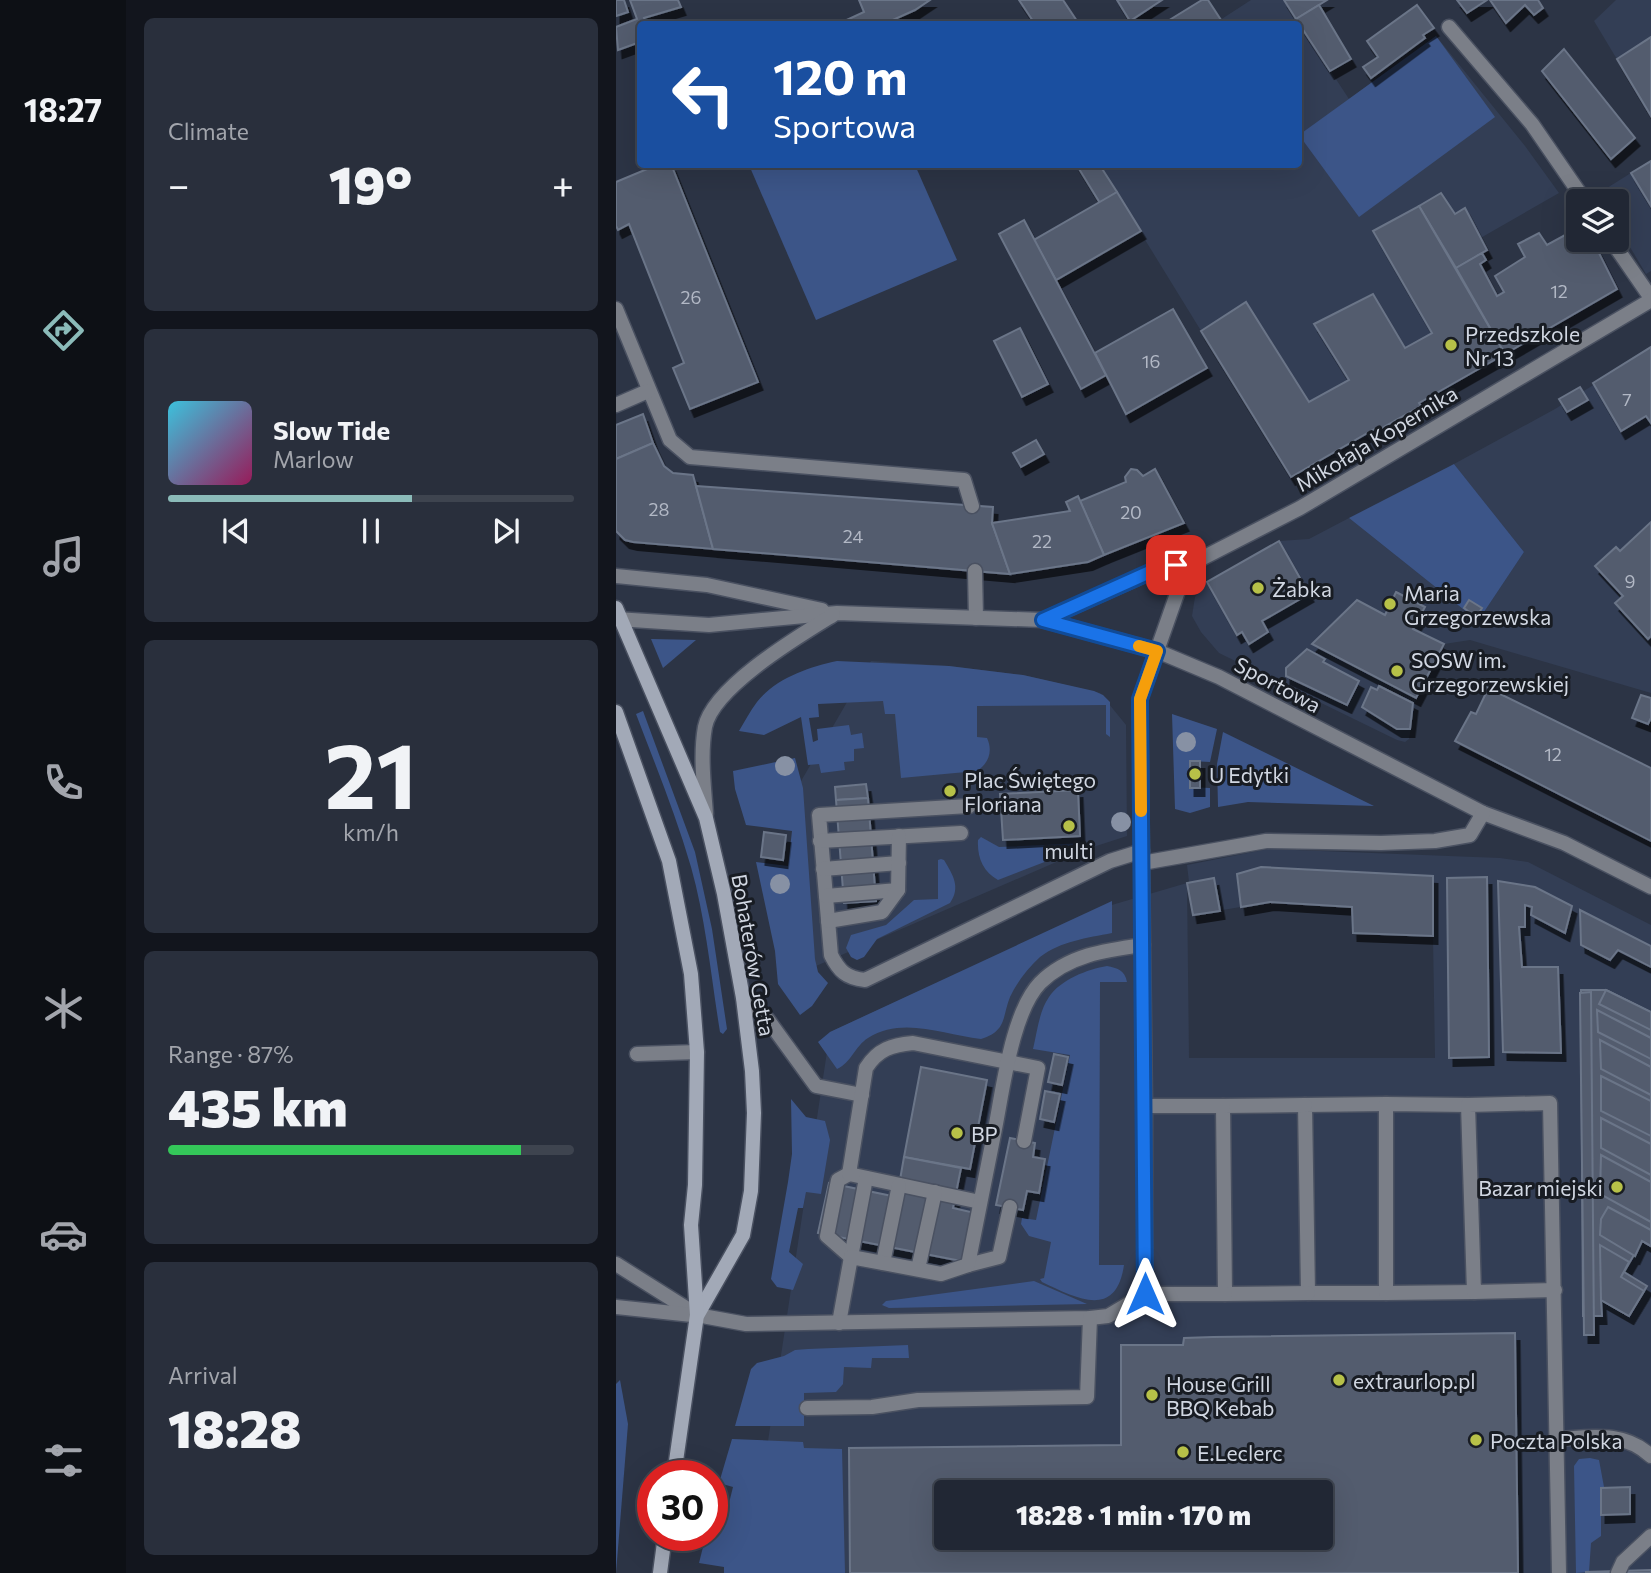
<!DOCTYPE html>
<meta charset="utf-8">
<style>
:root{--surface:#212734;--page:#292f3c;--text:#f1f3f6;--muted:#a2a5ac;--line:#3e444f;--accent:#8bbbb9}
body{margin:0;font-family:Commissioner,sans-serif;background:var(--page);color:var(--text);height:100vh;display:flex;flex-direction:column;font-size:26px;white-space:nowrap}
*{box-sizing:border-box;margin:0}
p{font-size:23px;color:var(--muted)}
.icon{flex:none;width:38px;height:38px;fill:none;stroke:currentColor;stroke-width:2;stroke-linecap:round;stroke-linejoin:round}
.map{position:relative;flex:1;overflow:hidden}
.drawer{display:flex;flex-direction:column;gap:18px;padding:18px;background:#12151d;width:490px}
.drawer>*{flex:none}
.guide{position:absolute;left:21px;top:21px;width:665px;height:147px;border-radius:7px;box-shadow:0 7px 28px #0002,0 0 0 2px var(--line);background:#1a4fa0;color:#fff;overflow:hidden}
.fabs{position:absolute;left:950px;top:189px;display:grid;gap:14px}
.fabs a{display:grid;place-items:center;width:63px;height:63px;border-radius:7px;background:var(--surface);box-shadow:0 7px 28px #0002,0 0 0 2px var(--line);font-size:35px}
.speed{position:absolute;left:21px;top:1460px;display:flex;gap:14px;font-size:35px;font-weight:700;text-align:center}
.speed>*{display:grid;place-content:center;width:91px;height:91px;border-radius:50%;background:var(--surface);box-shadow:0 7px 28px #0002,0 0 0 2px var(--line);line-height:1}
.speed .limit{border:10px solid #d22;background:#fff;color:#111}
.pin{position:absolute;display:grid;place-items:center;width:60px;height:60px;color:#fff;margin:-30px;border-radius:14px;box-shadow:0 4px 10px #0006}
.me{position:absolute;width:77px;margin:-38px;rotate:0deg;stroke-linejoin:round;filter:drop-shadow(0 0 5px #0008)}
.turn{display:flex;align-items:center;gap:24px;height:147px;padding:0 21px;font-size:32px}
.turn .icon{width:91px;height:91px;stroke-width:2.5}
.turn b{display:block;font-size:49px;line-height:60px}
.big{font-size:52px;font-weight:800;line-height:1.1}
.drawer .tile{flex:1;display:flex;flex-direction:column;justify-content:center;gap:10px;min-width:0;padding:0 24px;border-radius:10px;background:var(--page)}
.drawer .dial{align-items:center;gap:0}
.dial b{font-size:91px;line-height:1}
.song{display:flex;align-items:center;gap:21px}
.cover{width:84px;height:84px;border-radius:10px;background:linear-gradient(135deg,hsl(190 70% 55%),hsl(330 70% 35%))}
.played{height:7px;border-radius:4px;background:linear-gradient(90deg,var(--accent) 60%,var(--line) 60%)}
.keys{display:flex;justify-content:space-around;direction:ltr}
.heat{display:flex;justify-content:space-between;align-items:center;font-size:38px;direction:ltr}
.charge{height:10px;border-radius:5px;background:linear-gradient(90deg,#34c759 87%,var(--line) 0)}
.trip{position:absolute;left:318px;top:1480px;width:399px;height:70px;border-radius:7px;background:var(--surface);box-shadow:0 7px 28px #0002,0 0 0 2px var(--line);font-weight:800;line-height:70px;text-align:center}
main{display:flex;flex:1;min-height:0}
.tabs{display:flex;flex-direction:column;width:126px;justify-content:space-around;align-items:center;background:#0d1015;color:var(--muted)}
.tabs .icon{width:49px;height:49px}
.tabs .on{color:var(--accent)}
.tabs b{font-size:32px;color:var(--text)}
.map>svg:first-child{display:block}
.built{fill:#333e55;fill-rule:evenodd}
.green{fill:#3c5588}
.building{fill:#535c6e;stroke:#6b7588;stroke-width:2;fill-rule:evenodd;filter:url(#shadow)}
.lines{fill:none;stroke-linecap:round;stroke-linejoin:round}
.service-casing{stroke:#4a5161;stroke-width:17}
.minor-casing{stroke:#4a5161;stroke-width:17}
.tertiary-casing{stroke:#4a5161;stroke-width:17}
.secondary-casing{stroke:#4a5161;stroke-width:17}
.service{stroke:#7b7f88;stroke-width:14}
.minor{stroke:#7b7f88;stroke-width:14}
.tertiary{stroke:#7b7f88;stroke-width:14}
.secondary{stroke:#a2a9b7;stroke-width:14}
.tree{fill:#8791a4}
.route-casing{stroke:#114b97;stroke-width:18}
.route{stroke:#1a73e8;stroke-width:12}
.slow{stroke:#f59e0b;stroke-width:12}
.poi-dot{fill:#b7c148;stroke:#181c23;stroke-width:2.5}
.labels{text-anchor:middle;dominant-baseline:central;stroke-width:6;stroke-linejoin:round;paint-order:stroke}
.number-label{font-size:18px;fill:#b2b8c5}
.poi-label{font-size:21px;fill:#d1d7e2;stroke:#181c23;text-anchor:start}
.street-label{font-size:21px;fill:#d1d7e2;stroke:#181c23}
</style>
<main>
<nav class="tabs">
<b>18:27</b>
<svg class="icon on" aria-label="directions" viewBox="0 0 24 24"><path d="M12 3l9 9-9 9-9-9zM9 14v-3h6M13 9l2 2-2 2"/></svg>
<svg class="icon" aria-label="music" viewBox="0 0 24 24"><path d="M9 18V5l10-2v13"/><circle cx="6" cy="18" r="3"/><circle cx="16" cy="16" r="3"/></svg>
<svg class="icon" aria-label="phone" viewBox="0 0 24 24"><path d="M5 4h4l2 5-3 2q2 4 5 5l2-3 5 2v4C11 20 4 13 5 4z"/></svg>
<svg class="icon" aria-label="climate" viewBox="0 0 24 24"><path d="M12 3v18M4 7l16 10M4 17L20 7"/></svg>
<svg class="icon" aria-label="car" viewBox="0 0 24 24"><path d="M5 17H2v-5l4-1 3-4h7l3 4 3 1v5h-3M9 17h6M6 11h13"/><circle cx="7" cy="17" r="2"/><circle cx="17" cy="17" r="2"/></svg>
<svg class="icon" aria-label="filters" viewBox="0 0 24 24"><path d="M4 7h16M4 17h16"/><circle cx="9" cy="7" r="2"/><circle cx="15" cy="17" r="2"/></svg>
</nav>
<section class="drawer">
<div class="tile"><p>Climate</p>
<div class="heat"><a>−</a><b class="big">19°</b><a>+</a></div>
</div>
<div class="tile">
<div class="song"><i class="cover"></i><div><b>Slow Tide</b><p>Marlow</p></div></div>
<div class="played"></div>
<div class="keys"><svg class="icon" aria-label="previous" viewBox="0 0 24 24"><path d="M18 5L8 12l10 7zM5 5v14"/></svg><svg class="icon" aria-label="pause" viewBox="0 0 24 24"><path d="M8 5v14M16 5v14"/></svg><svg class="icon" aria-label="next" viewBox="0 0 24 24"><path d="M6 5l10 7-10 7zM19 5v14"/></svg></div>
</div>
<div class="tile dial"><b>21</b><p>km/h</p></div>
<div class="tile"><p>Range · 87%</p><b class="big">435 km</b><div class="charge"></div></div>
<div class="tile"><p>Arrival</p><b class="big">18:28</b></div>
</section>
<div class="map">
<svg width="1035" height="1573" viewBox="0 0 1035 1573">
<defs>
<filter id="shadow"><feDropShadow dx="4.5" dy="8" stdDeviation="0" flood-color="#0009"/></filter>
</defs>
<rect width="100%" height="100%" fill="#2c3445"/>
<g class="built">
<polygon points="635,0 668,0 733,99 820,36 909,146 943,193 833,256 889,354 764,429 675,477 483,165 682,164 682,24 598,24"/>
<polygon points="1000,0 1035,0 1035,116 978,21"/>
<polygon points="1015,173 1035,206 1035,271 1030,274 1001,225 1001,201 987,201 983,193"/>
<polygon points="1035,349 1035,693 854,640 828,644 800,698 793,739 789,742 781,740 603,653 585,632 576,616 579,597 591,582 663,541 693,539 733,518 862,621 908,552 838,464 939,409"/>
<polygon points="255,661 333,666 407,675 484,693 510,725 511,836 468,850 200,966 174,800"/>
<path d="M652,849L884,858L912,862L1035,925V1573H132L214,1032L482,909L571,883L573,1058H819L817,936L737,933L736,907L654,902L577,915L571,865ZM331,1493H705V1538H331Z"/>
</g>
<g class="green">
<polygon points="820,36 879,117 743,217 683,135"/>
<polygon points="133,165 299,165 341,260 200,320"/>
<polygon points="838,464 908,552 862,621 733,518"/>
<polygon points="35,639 80,640 47,668"/>
<path d="M221,661L333,666L407,675L478,691L487,695L494,702V737L490,734V705L361,706V737L371,738C377,751 373,763 361,771L285,778L279,714H269L267,701L202,704L203,717L193,718L197,742L202,740L201,729L233,725L235,735L246,733L248,748L238,749V761L228,762L229,770L205,773L203,764L192,765L185,717L148,735L123,731C129,721 134,711 141,702C160,678 193,667 221,661Z"/>
<path d="M27,711L79,852L96,929L111,1029L107,1034L104,1032C95,977 90,920 75,867C60,815 39,764 20,714Z"/>
<polygon points="556,714 601,729 594,762 575,761 574,787 594,788 594,807 574,813 559,809"/>
<polygon points="607,732 758,806 632,802 602,807 601,764"/>
<polygon points="179,758 187,788 199,959 202,972 212,983 196,1006 184,1015 162,984 159,951 140,862 172,866 176,831 130,825 119,789 117,771"/>
<path d="M365,837L383,847L470,843V846L382,880C367,872 361,857 362,840Z"/>
<path d="M325,859L328,860C337,875 345,887 334,903L261,939L248,957L241,960L235,957L230,948L235,935L270,925L298,900L322,899V860Z"/>
<path d="M496,901V933C471,938 445,941 424,957C412,968 401,982 394,997C386,1017 391,1031 365,1039C328,1035 287,1016 252,1038C239,1046 235,1063 221,1069L202,1042L214,1032Z"/>
<path d="M491,966C501,968 509,970 511,982H484L483,1265H508C500,1320 460,1298 426,1282L424,1279L428,1278L435,1242L413,1236L405,1224L406,1218L420,1220L454,1055L417,1049C421,1033 423,1011 433,997C444,980 472,969 491,966Z"/>
<polygon points="175,1099 190,1117 209,1121 214,1140 205,1194 190,1192 187,1208 182,1208 173,1252 187,1264 177,1290 161,1287 155,1279 172,1182 176,1154"/>
<polygon points="418,1281 471,1304 273,1308 266,1305 270,1301"/>
<polygon points="292,1345 293,1358 256,1358 255,1368 228,1367 227,1384 220,1392 188,1393 188,1426 119,1426 135,1369 141,1363 168,1356 179,1350 192,1349"/>
<polygon points="4,1380 12,1424 0,1573 0,1384"/>
<polygon points="116,1439 187,1442 188,1448 226,1449 229,1573 108,1573 108,1567 83,1563 90,1535 96,1535 98,1504 112,1507 117,1487 103,1483"/>
<polygon points="974,1458 983,1460 988,1487 985,1488 985,1536 975,1543 973,1572 960,1573 958,1466 963,1459"/>
</g>
<g class="building">
<polygon points="0,0 8,0 12,12 0,16"/>
<polygon points="14,0 62,0 65,7 28,18 30,24 24,24 24,42 2,50 0,27 21,19"/>
<polygon points="243,0 314,0 299,10 268,24 222,24 248,12"/>
<polygon points="403,0 447,0 463,24 419,24"/>
<polygon points="501,0 546,0 514,21"/>
<polygon points="586,0 592,0 605,20 598,24 547,24"/>
<polygon points="668,0 711,0 680,19"/>
<polygon points="841,0 871,0 851,13"/>
<polygon points="874,0 922,0 927,8 918,15 909,5 890,23"/>
<polygon points="703,5 735,59 714,71 680,19"/>
<polygon points="801,5 818,28 807,35 809,38 755,78 747,67 762,57 751,41"/>
<polygon points="1035,37 1035,116 1001,59"/>
<polygon points="948,49 1019,138 995,159 926,71"/>
<polygon points="1035,161 1035,206 1015,173"/>
<polygon points="43,164 55,164 142,382 74,409 57,368 68,363 13,224 2,230 0,226 0,182"/>
<polygon points="460,164 483,164 501,192 484,203"/>
<polygon points="501,192 525,231 440,280 418,240"/>
<polygon points="825,193 839,214 849,208 871,250 840,268 803,206"/>
<polygon points="803,206 889,354 803,403 805,406 764,429 762,427 675,477 585,331 630,302 693,402 733,380 698,324 757,294 789,348 816,333 757,231"/>
<polygon points="408,220 490,375 465,389 383,234"/>
<polygon points="962,228 962,240 974,240 981,249 1001,289 889,354 840,268 866,253 870,260 864,264 881,296 888,292 879,276 909,257 902,244 923,233 931,245"/>
<polygon points="557,309 591,368 510,414 479,353"/>
<polygon points="404,328 432,384 406,397 378,341"/>
<polygon points="1035,347 1035,423 1030,416 1005,431 977,383"/>
<polygon points="964,387 972,400 951,412 943,399"/>
<polygon points="27,414 37,443 0,459 0,425"/>
<polygon points="420,440 428,454 405,467 397,453"/>
<polygon points="37,443 48,466 57,473 77,475 97,549 17,542 9,540 0,531 0,459"/>
<polygon points="515,469 521,470 527,476 539,469 568,523 488,555 464,501 510,482 509,477"/>
<polygon points="80,486 377,507 376,523 394,574 97,549"/>
<polygon points="462,496 488,555 472,562 394,574 376,523 454,511 450,502"/>
<polygon points="1035,522 1035,636 1032,639 999,603 1007,596 979,566 1000,547 1004,551"/>
<polygon points="663,541 693,594 646,621 652,632 633,644 626,632 621,635 591,582"/>
<polygon points="780,592 809,607 797,629 828,644 800,698 696,644 741,600 769,615"/>
<polygon points="853,600 866,608 860,617 848,608"/>
<polygon points="691,649 709,659 707,662 743,681 731,705 670,676 670,668"/>
<polygon points="763,686 797,703 794,729 781,729 746,707 755,687 761,690"/>
<polygon points="868,686 1035,768 1035,841 839,741 855,712 860,714 871,691 866,689"/>
<polygon points="1025,695 1035,698 1035,718 1032,724 1016,718"/>
<rect x="574" y="761" width="10" height="27"/>
<polygon points="250,784 252,798 220,800 219,787"/>
<polygon points="462,790 464,836 387,840 384,794"/>
<polygon points="252,798 260,901 228,903 220,800"/>
<polygon points="148,832 170,835 167,860 145,857"/>
<polygon points="645,867 817,876 817,936 737,933 736,907 654,902 625,907 621,874"/>
<polygon points="871,877 873,1057 833,1058 831,878"/>
<polygon points="598,878 604,911 577,915 571,883"/>
<polygon points="882,881 919,887 956,906 949,933 915,915 916,907 909,905 909,927 903,927 906,967 942,967 945,1053 887,1052"/>
<polygon points="964,910 1035,946 1035,967 1002,950 994,960 965,945"/>
<polygon points="965,990 990,990 1035,1012 1035,1246 1026,1241 1008,1272 1031,1286 1013,1316 985,1300 986,1316 967,1316"/>
<polygon points="990,990 1035,1012 1035,1030 983,1004"/>
<polygon points="975,992 978,1335 968,1335 964,993"/>
<polygon points="981,1010 1035,1038 1035,1059 982,1032"/>
<polygon points="984,1040 1035,1067 1035,1095 985,1069"/>
<polygon points="438,1054 452,1057 446,1085 432,1082"/>
<polygon points="305,1067 371,1080 354,1169 288,1157"/>
<polygon points="985,1076 1035,1101 1035,1136 985,1111"/>
<polygon points="429,1091 444,1094 438,1122 424,1119"/>
<polygon points="985,1118 1035,1144 1035,1175 985,1148"/>
<polygon points="394,1138 419,1143 417,1157 429,1159 423,1193 411,1191 407,1210 380,1205"/>
<polygon points="985,1155 1035,1182 1035,1222 984,1194"/>
<polygon points="288,1157 345,1168 337,1208 359,1213 350,1262 202,1233 213,1183 281,1197"/>
<polygon points="992,1207 1035,1230 1035,1246 1026,1241 1019,1256 984,1235 985,1219"/>
<polygon points="984,1245 1013,1262 1005,1277 1028,1291 1013,1316 985,1300"/>
<path d="M899,1333L902,1573H234L233,1448L505,1445V1345H567L568,1338L597,1337ZM331,1493H705V1538H331Z"/>
<polygon points="1014,1487 1014,1514 985,1515 985,1488"/>
<polygon points="1035,1570 1035,1573 969,1572"/>
</g>
<g class="lines">
<g class="service-casing">
<g id="service">
<polyline points="833,27 916,124 969,201"/>
<polyline points="995,240 1035,298"/>
<polyline points="0,309 54,440 74,457 348,480 356,506"/>
<polyline points="0,405 32,391"/>
<polyline points="359,571 360,618"/>
<path d="M353,806L203,815L215,955C223,971 230,978 249,980L494,861L526,851"/>
<polyline points="204,841 345,833"/>
<polyline points="207,869 283,863"/>
<polyline points="210,896 282,890"/>
<polyline points="212,921 266,912 282,890 283,836"/>
<polyline points="127,998 152,1020 200,1086 246,1095"/>
<polyline points="21,1054 81,1052"/>
<polyline points="233,1174 222,1180 211,1236 235,1257"/>
<path d="M364,1202L233,1174L250,1068C262,1049 276,1045 297,1043L422,1068L408,1141"/>
<polyline points="235,1257 250,1178"/>
<polyline points="267,1263 283,1185"/>
<polyline points="352,1265 383,1257 394,1207"/>
<polyline points="302,1269 319,1192"/>
<path d="M223,1323L235,1257L325,1274L352,1265C361,1220 370,1175 379,1129C387,1089 396,1012 424,983C452,955 490,950 527,945"/>
<path d="M942,1439C976,1437 1008,1431 1035,1456"/>
<polyline points="1002,1573 1007,1562 1035,1536"/>
</g>
</g>
<g class="minor-casing">
<g id="minor">
<polyline points="0,576 91,585 206,610"/>
<polyline points="0,619 93,625 221,613 427,620 546,567 575,564 684,508 1035,300"/>
<polyline points="427,620 541,651 603,677 867,813 948,843 1035,887"/>
<path d="M90,814C88,786 84,755 89,727C97,687 183,636 217,615"/>
<polyline points="526,863 650,841 765,843 819,841 854,835 867,813"/>
<polyline points="770,1104 689,1105 692,1293 770,1293"/>
<polyline points="689,1105 607,1106 609,1294 692,1293"/>
<polyline points="852,1105 770,1104 770,1293 858,1292"/>
<polyline points="529,1106 524,699 562,591 575,564"/>
<polyline points="607,1106 529,1106 529,1294 609,1294"/>
<polyline points="939,1290 858,1292 852,1105 934,1103 943,1573"/>
<polyline points="81,1315 130,1324 474,1318 492,1316 529,1294"/>
<polyline points="191,1408 256,1407 302,1400 471,1397 474,1318"/>
</g>
</g>
<g class="tertiary-casing">
<g id="tertiary">
<polyline points="0,1264 81,1315"/>
<polyline points="0,1307 76,1315"/>
</g>
</g>
<g class="secondary-casing">
<g id="secondary">
<polyline points="0,608 90,818 108,894 127,998 136,1071 138,1113 135,1191 127,1235 82,1314"/>
<polyline points="0,712 53,861 75,974 81,1052 79,1185 75,1225 81,1315 58,1475"/>
<polyline points="44,1573 49,1535"/>
</g>
</g>
<use href="#service" class="service"/>
<use href="#minor" class="minor"/>
<use href="#tertiary" class="tertiary"/>
<use href="#secondary" class="secondary"/>
</g>
<g class="tree">
<circle cx="570" cy="742" r="10"/>
<circle cx="169" cy="766" r="10"/>
<circle cx="505" cy="822" r="10"/>
<circle cx="164" cy="884" r="10"/>
</g>
<g class="lines">
<g class="route-casing">
<polyline id="route" points="529,1294 524,699 541,651 427,620 545,567 560,565"/>
</g>
<use href="#route" class="route"/>
<polyline class="slow" points="523,646 541,651 524,699 525,811"/>
</g>
<g class="poi-dot">
<circle cx="835" cy="345" r="7"/>
<circle cx="642" cy="588" r="7"/>
<circle cx="774" cy="604" r="7"/>
<circle cx="781" cy="671" r="7"/>
<circle cx="579" cy="774" r="7"/>
<circle cx="334" cy="791" r="7"/>
<circle cx="453" cy="826" r="7"/>
<circle cx="341" cy="1133" r="7"/>
<circle cx="1001" cy="1187" r="7"/>
<circle cx="723" cy="1380" r="7"/>
<circle cx="536" cy="1395" r="7"/>
<circle cx="860" cy="1440" r="7"/>
<circle cx="567" cy="1452" r="7"/>
</g>
<g class="labels">
<g class="number-label">
<text x="943" y="291">12</text>
<text x="75" y="297">26</text>
<text x="535" y="361">16</text>
<text x="1011" y="399">7</text>
<text x="43" y="509">28</text>
<text x="515" y="512">20</text>
<text x="237" y="536">24</text>
<text x="426" y="541">22</text>
<text x="1014" y="581">9</text>
<text x="937" y="754">12</text>
</g>
<g class="poi-label">
<text x="849" y="333">Przedszkole<tspan x="849" dy="24">Nr 13</tspan></text>
<text x="656" y="588">Żabka</text>
<text x="788" y="592">Maria<tspan x="788" dy="24">Grzegorzewska</tspan></text>
<text x="795" y="659">SOSW im.<tspan x="795" dy="24">Grzegorzewskiej</tspan></text>
<text x="593" y="774">U Edytki</text>
<text x="348" y="779">Plac Świętego<tspan x="348" dy="24">Floriana</tspan></text>
<text x="453" y="850" text-anchor="middle">multi</text>
<text x="355" y="1133">BP</text>
<text x="987" y="1187" text-anchor="end">Bazar miejski</text>
<text x="737" y="1380">extraurlop.pl</text>
<text x="550" y="1383">House Grill<tspan x="550" dy="24">BBQ Kebab</tspan></text>
<text x="874" y="1440">Poczta Polska</text>
<text x="581" y="1452">E.Leclerc</text>
</g>
<g class="street-label">
<text transform="translate(760 438) rotate(-31)">Mikołaja Kopernika</text>
<text transform="translate(662 684) rotate(28)">Sportowa</text>
<text transform="translate(138 955) rotate(80)">Bohaterów Getta</text>
</g>
</g>
</svg>
<div class="fabs">
<a><svg class="icon" aria-label="layers" viewBox="0 0 24 24"><path d="M12 4l9 5-9 5-9-5zM3 14l9 5 9-5"/></svg></a>
</div>
<div class="speed"><div class="limit">30</div></div>
<div class="pin" style="left:560px;top:565px;background:#d93025"><svg class="icon" aria-label="arrive" viewBox="0 0 24 24"><path d="M6 21V4h12l-3 4 3 4H6"/></svg></div>
<svg class="me" style="left:529px;top:1294px" viewBox="-20 -20 40 40"><path d="M0-17L14 15 0 8-14 15z" fill="#1a73e8" stroke="#fff" stroke-width="4"/></svg>
<div class="trip">18:28 · 1 min · 170 m</div>
<div class="guide">
<div class="turn"><svg class="icon" aria-label="left" viewBox="0 0 24 24"><path d="M17 20v-9H6M10 6l-5 5 5 5"/></svg><div><b>120 m</b>Sportowa</div></div>
</div>
</div>
</main>
